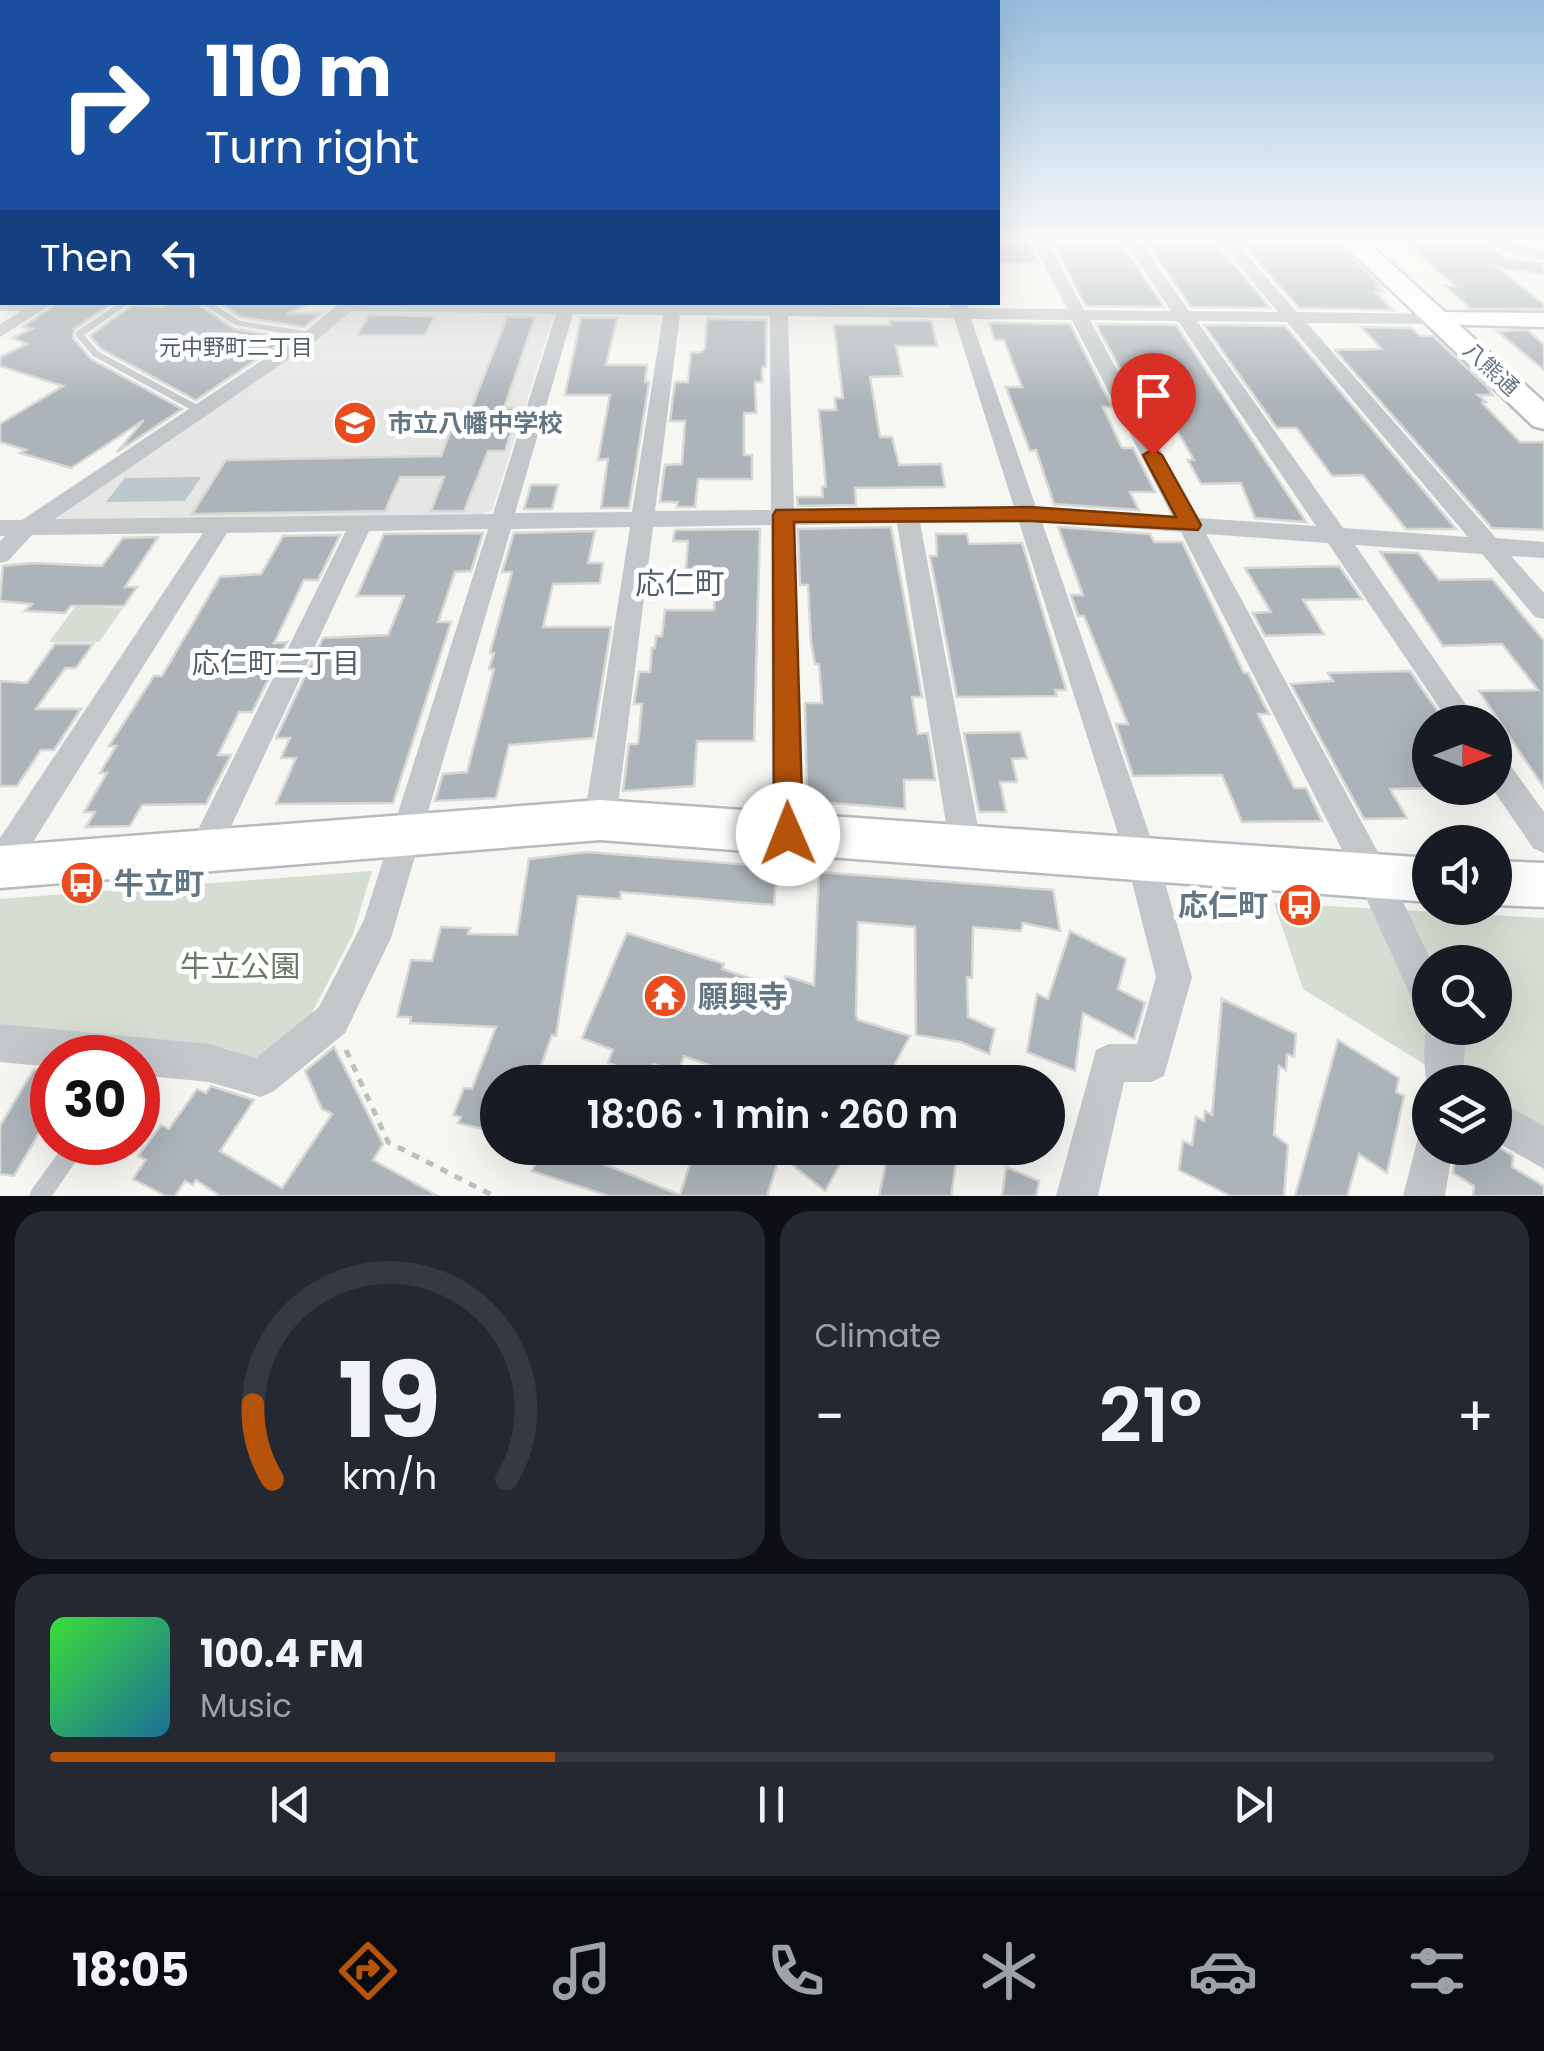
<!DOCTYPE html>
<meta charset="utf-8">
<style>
:root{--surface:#171b24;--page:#242831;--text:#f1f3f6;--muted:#9ea1a6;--line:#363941;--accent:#b45309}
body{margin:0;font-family:Poppins,"Noto Sans JP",sans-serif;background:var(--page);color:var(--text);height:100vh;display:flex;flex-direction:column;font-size:38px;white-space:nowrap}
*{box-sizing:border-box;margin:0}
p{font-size:32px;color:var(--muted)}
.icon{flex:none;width:55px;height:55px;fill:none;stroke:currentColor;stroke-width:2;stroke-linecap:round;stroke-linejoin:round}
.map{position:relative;height:1196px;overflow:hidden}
.side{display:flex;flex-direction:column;gap:15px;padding:15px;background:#0d0f14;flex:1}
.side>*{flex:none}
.hud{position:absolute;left:0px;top:0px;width:1000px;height:305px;box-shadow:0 10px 40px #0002;background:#1a4fa0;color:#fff;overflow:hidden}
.needle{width:65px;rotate:90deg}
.tools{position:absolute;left:1412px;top:705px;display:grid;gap:20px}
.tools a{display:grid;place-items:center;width:100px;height:100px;border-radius:50%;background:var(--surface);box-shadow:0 10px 40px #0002;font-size:50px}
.speed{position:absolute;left:30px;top:1035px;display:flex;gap:20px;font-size:50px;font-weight:700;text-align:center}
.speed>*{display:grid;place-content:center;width:130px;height:130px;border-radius:50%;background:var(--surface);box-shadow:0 10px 40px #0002;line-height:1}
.speed .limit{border:15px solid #d22;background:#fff;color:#111}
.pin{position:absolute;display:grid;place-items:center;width:85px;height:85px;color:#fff;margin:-102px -42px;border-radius:50% 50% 50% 0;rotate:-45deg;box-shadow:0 0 10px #0007}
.pin .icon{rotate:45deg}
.me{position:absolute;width:110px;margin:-55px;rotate:359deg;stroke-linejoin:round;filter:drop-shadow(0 0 8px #0008)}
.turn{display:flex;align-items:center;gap:35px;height:210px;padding:0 40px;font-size:45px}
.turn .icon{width:130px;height:130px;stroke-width:2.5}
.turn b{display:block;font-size:70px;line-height:85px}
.then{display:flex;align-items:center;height:95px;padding:0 40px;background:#0003;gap:20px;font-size:38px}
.big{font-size:75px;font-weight:600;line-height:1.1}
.side .card{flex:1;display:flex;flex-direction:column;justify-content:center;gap:15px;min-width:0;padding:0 35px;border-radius:30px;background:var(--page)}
.side .dial{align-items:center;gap:0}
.dial svg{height:260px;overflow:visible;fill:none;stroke:var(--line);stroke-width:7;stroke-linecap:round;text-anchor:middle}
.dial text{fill:var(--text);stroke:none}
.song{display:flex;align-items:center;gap:30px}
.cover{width:120px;height:120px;border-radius:15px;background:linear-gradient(135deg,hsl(120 70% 55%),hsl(200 70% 35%))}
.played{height:10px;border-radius:5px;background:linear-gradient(90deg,var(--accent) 35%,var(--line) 35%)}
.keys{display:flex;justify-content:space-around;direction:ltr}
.heat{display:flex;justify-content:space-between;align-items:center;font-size:55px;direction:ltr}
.side .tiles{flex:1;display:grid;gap:15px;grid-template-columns:1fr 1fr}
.card:last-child{grid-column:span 2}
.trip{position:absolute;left:480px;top:1065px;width:585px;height:100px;border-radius:50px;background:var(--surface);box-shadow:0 10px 40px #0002;font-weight:600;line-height:100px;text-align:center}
.menu{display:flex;height:160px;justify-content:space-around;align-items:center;background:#090b0e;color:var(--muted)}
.menu .icon{width:70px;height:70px}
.menu .selected{color:var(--accent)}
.menu b{font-size:45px;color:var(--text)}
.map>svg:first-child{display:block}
.built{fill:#e6e7e5}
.green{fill:#d6ddd2;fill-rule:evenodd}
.water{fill:#bcc8cc}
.building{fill:#acb4b9;stroke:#d7d7d4;stroke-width:2.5}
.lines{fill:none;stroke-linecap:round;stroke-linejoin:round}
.secondary-casing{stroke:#b5bbbf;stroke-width:5}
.primary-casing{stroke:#b6babe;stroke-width:5}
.path{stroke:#bcbfc1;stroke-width:5;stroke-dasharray:8 8;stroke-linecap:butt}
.lane{fill:#c3c7ca;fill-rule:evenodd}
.street{fill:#c3c7ca;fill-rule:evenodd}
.secondary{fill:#fff;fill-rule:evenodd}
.primary{fill:#fff;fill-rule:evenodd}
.route{fill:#b45309;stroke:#753606;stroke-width:2.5}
.labels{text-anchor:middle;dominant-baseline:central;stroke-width:10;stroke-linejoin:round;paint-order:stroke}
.far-neighbourhood-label{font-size:22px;fill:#525f69;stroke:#fff}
.far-street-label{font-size:22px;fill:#637684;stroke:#fff}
.poi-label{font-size:25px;font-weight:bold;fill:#637684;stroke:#fff;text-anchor:start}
.neighbourhood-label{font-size:28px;fill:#525f69;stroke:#fff}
.quarter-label{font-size:30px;fill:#525f69;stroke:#fff}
.near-poi-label{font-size:30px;font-weight:bold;fill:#637684;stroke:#fff;text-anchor:start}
.near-park-label{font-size:30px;fill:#687b62;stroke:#fff}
</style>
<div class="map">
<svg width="1544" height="1196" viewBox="0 0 1544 1196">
<rect width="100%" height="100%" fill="#f6f6f2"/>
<polygon class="built" points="351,311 551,312 554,315 492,510 483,514 59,519 55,515"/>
<g class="green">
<polygon points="75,607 123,608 99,642 49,642"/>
<polygon points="372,871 353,934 305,1026 257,1059 227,1049 0,1026 0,899"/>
<path d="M1274,903L1544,918V1138L1495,1108V1082H1453L1303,989ZM1430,962H1495V1028H1430Z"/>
</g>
<polygon class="water" points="201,477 185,501 106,502 125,478"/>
<g class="building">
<polygon points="998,238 1026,238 1039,263 998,263"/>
<polygon points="1050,238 1119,240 1164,307 1086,306"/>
<polygon points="1143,238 1212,238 1270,308 1191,307"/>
<polygon points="1237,238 1333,238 1381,286 1377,286 1384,292 1375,292 1393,310 1299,308"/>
<polygon points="1399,238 1482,238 1504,257 1544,264 1544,274 1498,268 1544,304 1544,309 1471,309 1445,286 1455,286"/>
<polygon points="59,302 113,303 74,329 73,338 91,359 182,409 117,452 144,420 71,468 20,453 26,450 0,442 0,424 63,386 0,366 0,357 27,344 12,338 32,329 23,327"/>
<polygon points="172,302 195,302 234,329 289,338 196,400 101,349 90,336 133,305 163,307"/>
<polygon points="218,302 313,302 286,314 320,314 305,327 241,317"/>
<polygon points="369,315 435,316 425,335 357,335"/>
<polygon points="507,317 535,317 504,408 519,408 505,451 488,451 464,511 431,511 444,477 400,477 385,511 192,514 226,460 441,456 453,425 465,425"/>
<polygon points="581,318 617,318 606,365 647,365 645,382 649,382 629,508 601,508 608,459 598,460 610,395 565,395"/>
<polygon points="707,319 766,320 766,367 762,367 762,382 755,382 756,413 744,413 744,455 752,455 752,479 698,479 695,507 677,507 678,502 660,502 665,465 682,464 685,421 670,421 675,382 688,382 691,353 702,352 705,348"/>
<polygon points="890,321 931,321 937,346 896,346 902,376 870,377 880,437 892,437 899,465 941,464 945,487 855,488 856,505 798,506 797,497 823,497 822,487 826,487 819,410 836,410 835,398 843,398 834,325 891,325"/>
<polygon points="989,323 1070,324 1112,407 1103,407 1122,448 1133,448 1155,492 1130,492 1139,510 1054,504 1036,450 1030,451 1006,387 1022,387 1004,340 995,340"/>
<polygon points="1096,324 1176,325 1306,522 1255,518 1241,483 1201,484 1188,460 1194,460 1171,420 1152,421 1141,407"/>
<polygon points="1204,325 1285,326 1456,529 1406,529 1363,475 1332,476 1297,428 1277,428"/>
<polygon points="1361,327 1411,328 1420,336 1433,336 1486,386 1493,395 1478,395 1486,402 1482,403 1520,442 1544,442 1544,530 1492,528 1335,350 1382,349"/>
<polygon points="1528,330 1544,345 1544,370 1497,331"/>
<polygon points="531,485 558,485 552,509 524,509"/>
<polygon points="891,527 922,697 912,697 918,734 928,733 935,780 904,780 905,809 807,801 805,703 822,703 819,664 815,664 811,642 808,585 800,585 798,529"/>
<polygon points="1058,527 1150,534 1154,542 1182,542 1244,673 1248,673 1269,714 1258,714 1294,788 1306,788 1322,821 1242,822 1222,775 1133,776 1116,724 1128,724 1084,616 1078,616 1071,595 1083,595"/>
<polygon points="760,529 754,741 697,741 694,786 623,791 629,744 638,744 642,704 634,704 639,672 650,672 652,648 655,648 656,636 662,636 665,610 714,610 716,569 686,569 688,541 673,541 675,530"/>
<polygon points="595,531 588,563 603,563 600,583 553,584 543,627 611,627 593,738 509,745 496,798 435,801 443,774 467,772 494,669 489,669 494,653 490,653 512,572 502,572 514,533"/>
<polygon points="483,533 471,571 455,572 438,622 451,622 393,803 276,804 296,758 281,758 290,738 276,738 323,638 388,635 404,596 357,596 384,534"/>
<polygon points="936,534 967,534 969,544 1022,543 1066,690 1055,690 1057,696 957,697 930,556 937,556"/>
<polygon points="340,535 318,580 304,580 274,643 287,642 252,712 239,712 218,755 231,755 206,804 142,805 130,826 86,827 95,812 84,812 107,773 100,773 116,746 109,746 154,676 162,676 220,577 261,574 283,536"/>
<polygon points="158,537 125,587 137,587 124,606 71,606 65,613 25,611 32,604 0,601 3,566 32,563 102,566 123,538"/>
<polygon points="1380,552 1418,553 1439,580 1492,579 1544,641 1544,788 1479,691 1538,690 1502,644 1443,646"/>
<polygon points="1339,566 1362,599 1303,600 1324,634 1265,636 1253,613 1271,612 1245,568"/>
<polygon points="55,644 93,644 76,668 65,668 36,709 81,709 54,750 41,750 17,786 0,786 0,681 27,683"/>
<polygon points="1410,671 1445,722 1430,722 1430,764 1426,764 1430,788 1441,788 1390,789 1407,818 1364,819 1291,684 1333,681 1328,673"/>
<polygon points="1020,732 1027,758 1012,759 1017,782 1000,782 1006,812 979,812 964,733"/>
<polygon points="587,852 777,867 774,905 621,892 620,899 578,896 556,1036 552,1035 535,1082 498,1082 498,1133 458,1123 461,1117 453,1115 464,1088 472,1089 496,1027 410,1023 411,1017 397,1017 411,960 432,961 441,927 470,928 468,934 517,935 529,859"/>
<polygon points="819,872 1053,890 1060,931 1023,923 1021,931 973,927 972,978 967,977 968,1017 995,1029 989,1054 961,1042 916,1035 915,927 858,922 856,1015 858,1020 910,1036 885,1082 725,1082 728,1072 684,1056 678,1073 654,1064 649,1078 608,1063 613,1050 582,1038 627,933 724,964 722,969 782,989 786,976 814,985"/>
<polygon points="1070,931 1126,959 1118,989 1145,1003 1134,1039 1083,1013 1075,1071 1027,1052 1037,994 1048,999"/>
<polygon points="1222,999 1296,1034 1294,1057 1287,1054 1286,1070 1279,1066 1274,1135 1288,1145 1284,1196 1231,1196 1179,1170 1183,1141 1192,1145 1196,1117 1204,1121 1205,1111 1212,1115"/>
<polygon points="1338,1040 1399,1078 1396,1092 1404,1096 1387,1173 1359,1154 1347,1196 1295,1196"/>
<polygon points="334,1047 383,1144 373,1160 438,1196 220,1196 196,1180 193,1185 185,1181 175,1196 166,1196 133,1179 146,1160 138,1156 161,1125 169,1129 197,1089 206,1093 211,1086 254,1100 220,1151 282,1188 332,1114 322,1109 305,1071"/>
<polygon points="34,1069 52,1070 52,1111 14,1176 0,1174 0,1126"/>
<polygon points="1495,1145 1513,1156 1512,1167 1544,1186 1544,1196 1473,1196 1474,1186 1453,1173 1456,1148"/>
<polygon points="542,1148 575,1148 574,1152 680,1195 695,1148 849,1148 825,1191 780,1155 767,1196 609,1196 532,1171"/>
<polygon points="889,1148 913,1148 956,1163 951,1196 879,1196"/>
<polygon points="1006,1167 1039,1181 1036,1196 1002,1196"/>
</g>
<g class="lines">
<g class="secondary-casing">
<g id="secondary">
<polygon points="1437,312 1544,313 1544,327 1428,324 1425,319 1428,314"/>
<polygon points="600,800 1430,858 1430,902 600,840 0,888 0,846"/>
<polygon points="1495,861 1544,863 1544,907 1495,905"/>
</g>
</g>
<g class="primary-casing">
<polygon id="primary" points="1337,238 1363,238 1544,402 1544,429 1533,426"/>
</g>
<polyline class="path" points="346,1050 388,1142 494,1196"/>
<g class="lane">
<polygon points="121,302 131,302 84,335 99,352 205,409 205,413 197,413 93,356 76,336 76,332"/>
<polygon points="199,302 210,302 240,321 312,332 316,335 312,338 235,325"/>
<polygon points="66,1142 89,1142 52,1196 29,1196 32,1189"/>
</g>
<g class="street">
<path d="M1030,238H1046L1084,310L1171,311L1122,238H1138L1189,311L1278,312L1216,238H1232L1297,312L1437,314L1446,319L1437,324L1307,323L1496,538L1544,542V558L1511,556L1544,593V619L1535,617L1482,554L1355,545L1478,722H1449L1328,543L1206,534L1386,867L1432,962L1430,1028H1460L1465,1046L1462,1082H1430V1095C1423,1079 1422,1030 1430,1015L1417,1010L1362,889L1181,532L1042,522L1159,862L1192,977L1164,1076L1151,1082H1124L1098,1196H1056L1096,1050L1109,1044H1137L1156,977L1127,862L1019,522L920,523L982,848L977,858L966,863L955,858L950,848L897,523L794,525L804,834L799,844L788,848L777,844L772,834L771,525L653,527L616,820L611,830L600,834L589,830L584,820L630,527L511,529L391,938L345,1033L274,1091L261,1097L209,1082L138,1075V1058H52V1067L0,1062V1024L209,1044L256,1058L319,1007L364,920L488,529L369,531L214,863L203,867L192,863L187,852L346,531L227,533L11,877L0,881V838L203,533L32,535L8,561L0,563V541L5,536H0V520H22L306,331L341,302H681L950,308L949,302H966L968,308L1067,309ZM351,311L556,314L493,514L55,519L318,339ZM573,314L663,315L632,512L515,513ZM680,315L770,316L771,510L655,511ZM788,316L954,318L1014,507L794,510ZM971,319L1072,320L1172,516L1036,507ZM1090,320L1178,321L1316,526L1197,518ZM1197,321L1287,322L1468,537L1343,528Z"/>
<path d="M1486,238C1507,238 1523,247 1544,250V260L1505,253Z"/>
<polygon points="2,255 2,266 0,267 0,256"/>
<polygon points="0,301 2,302 55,302 0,337 0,324 21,311 0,311"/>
<polygon points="1495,754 1505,758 1544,812 1544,853 1533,848 1492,788"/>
<polygon points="1495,1099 1544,1126 1544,1169 1495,1141"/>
<polygon points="1430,1129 1430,1148 1453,1148 1445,1196 1403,1196 1419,1134"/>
</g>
<use href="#secondary" class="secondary"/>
<use href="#primary" class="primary"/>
</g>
<linearGradient id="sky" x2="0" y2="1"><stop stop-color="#96bcdd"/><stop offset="0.59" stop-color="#fbfbf9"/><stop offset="1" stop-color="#fbfbf9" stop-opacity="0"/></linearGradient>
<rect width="1544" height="405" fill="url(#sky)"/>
<polygon class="route" points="1153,449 1162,455 1201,525 1198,530 1030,521 794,522 803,834 798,844 788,848 778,844 774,834 773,515 776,510 1030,507 1176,517 1143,455"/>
<defs>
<g id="school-disc" transform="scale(2.25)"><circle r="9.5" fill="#e84c1f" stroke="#fff"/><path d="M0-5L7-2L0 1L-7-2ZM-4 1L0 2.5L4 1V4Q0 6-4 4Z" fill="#fff"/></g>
<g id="bus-disc" transform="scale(2.25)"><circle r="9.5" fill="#e84c1f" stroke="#fff"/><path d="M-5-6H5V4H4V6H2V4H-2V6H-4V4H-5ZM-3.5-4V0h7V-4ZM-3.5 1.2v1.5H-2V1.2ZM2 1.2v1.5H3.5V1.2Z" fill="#fff"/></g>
<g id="temple-disc" transform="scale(2.25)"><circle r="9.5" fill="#e84c1f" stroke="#fff"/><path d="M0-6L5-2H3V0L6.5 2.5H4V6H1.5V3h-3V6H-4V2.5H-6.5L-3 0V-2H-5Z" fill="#fff"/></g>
</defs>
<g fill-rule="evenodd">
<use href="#school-disc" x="355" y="423"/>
<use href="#bus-disc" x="82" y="883"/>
<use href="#bus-disc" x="1300" y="905"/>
<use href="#temple-disc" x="665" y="996"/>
</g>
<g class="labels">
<g class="far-neighbourhood-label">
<text x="236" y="347">元中野町二丁目</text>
</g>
<g class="far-street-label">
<text transform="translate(1491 369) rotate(43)">八熊通</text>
</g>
<g class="poi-label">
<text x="388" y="423">市立八幡中学校</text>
</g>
<g class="neighbourhood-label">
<text x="276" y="663">応仁町二丁目</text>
</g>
<g class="quarter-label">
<text x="680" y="583">応仁町</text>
</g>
<g class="near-poi-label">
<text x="114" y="883">牛立町</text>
<text x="1268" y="905" text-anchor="end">応仁町</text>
<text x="698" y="996">願興寺</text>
</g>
<g class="near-park-label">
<text x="240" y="966">牛立公園</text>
</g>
</g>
</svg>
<div class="tools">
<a><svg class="needle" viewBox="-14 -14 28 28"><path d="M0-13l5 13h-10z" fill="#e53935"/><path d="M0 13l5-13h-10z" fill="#9ea1a6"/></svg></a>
<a><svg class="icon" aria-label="sound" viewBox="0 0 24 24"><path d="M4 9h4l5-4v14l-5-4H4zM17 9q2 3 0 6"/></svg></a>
<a><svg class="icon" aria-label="search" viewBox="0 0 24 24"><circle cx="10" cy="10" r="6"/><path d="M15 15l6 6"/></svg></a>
<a><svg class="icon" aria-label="layers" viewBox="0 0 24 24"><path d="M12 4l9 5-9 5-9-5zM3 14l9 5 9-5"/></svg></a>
</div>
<div class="speed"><div class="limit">30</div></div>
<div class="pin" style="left:1153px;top:455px;background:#d93025"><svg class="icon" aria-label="arrive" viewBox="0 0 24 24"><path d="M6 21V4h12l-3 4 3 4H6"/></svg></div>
<svg class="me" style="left:788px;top:834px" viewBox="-20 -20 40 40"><circle r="19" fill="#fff"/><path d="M0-13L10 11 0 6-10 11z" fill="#b45309"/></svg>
<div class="trip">18:06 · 1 min · 260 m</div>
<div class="hud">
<div class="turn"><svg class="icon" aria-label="right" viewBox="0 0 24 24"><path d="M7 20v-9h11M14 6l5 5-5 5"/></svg><div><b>110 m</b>Turn right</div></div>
<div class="then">Then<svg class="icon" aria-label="left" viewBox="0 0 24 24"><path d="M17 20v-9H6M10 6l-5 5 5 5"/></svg></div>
</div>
</div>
<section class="side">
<div class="tiles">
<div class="card dial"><svg viewBox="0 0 100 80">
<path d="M14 69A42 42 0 1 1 86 69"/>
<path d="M14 69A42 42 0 0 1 8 46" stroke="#b45309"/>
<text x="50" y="56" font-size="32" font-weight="700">19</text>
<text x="50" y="72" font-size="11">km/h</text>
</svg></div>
<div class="card"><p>Climate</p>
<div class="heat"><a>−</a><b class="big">21°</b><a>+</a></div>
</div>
<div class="card">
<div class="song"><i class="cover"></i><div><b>100.4 FM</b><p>Music</p></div></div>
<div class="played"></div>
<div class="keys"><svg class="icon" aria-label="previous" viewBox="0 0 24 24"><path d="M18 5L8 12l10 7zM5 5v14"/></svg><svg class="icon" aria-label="pause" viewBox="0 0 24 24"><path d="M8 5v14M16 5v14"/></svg><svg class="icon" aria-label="next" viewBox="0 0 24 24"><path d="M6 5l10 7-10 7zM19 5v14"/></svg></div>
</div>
</div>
</section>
<nav class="menu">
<b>18:05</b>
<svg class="icon selected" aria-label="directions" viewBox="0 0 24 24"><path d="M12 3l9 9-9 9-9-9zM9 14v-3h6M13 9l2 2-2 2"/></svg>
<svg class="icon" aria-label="music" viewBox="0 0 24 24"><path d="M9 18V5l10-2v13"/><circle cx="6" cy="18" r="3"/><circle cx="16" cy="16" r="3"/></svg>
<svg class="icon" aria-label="phone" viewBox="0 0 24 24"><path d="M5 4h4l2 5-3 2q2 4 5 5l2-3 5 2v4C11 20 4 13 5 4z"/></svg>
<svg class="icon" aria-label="climate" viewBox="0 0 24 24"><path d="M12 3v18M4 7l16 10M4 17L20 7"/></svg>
<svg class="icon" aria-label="car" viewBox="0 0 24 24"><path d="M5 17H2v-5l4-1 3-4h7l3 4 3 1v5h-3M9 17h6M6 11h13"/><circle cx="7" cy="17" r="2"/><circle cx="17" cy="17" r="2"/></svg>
<svg class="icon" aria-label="filters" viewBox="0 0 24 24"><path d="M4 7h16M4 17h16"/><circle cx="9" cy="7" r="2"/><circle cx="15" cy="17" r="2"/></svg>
</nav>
